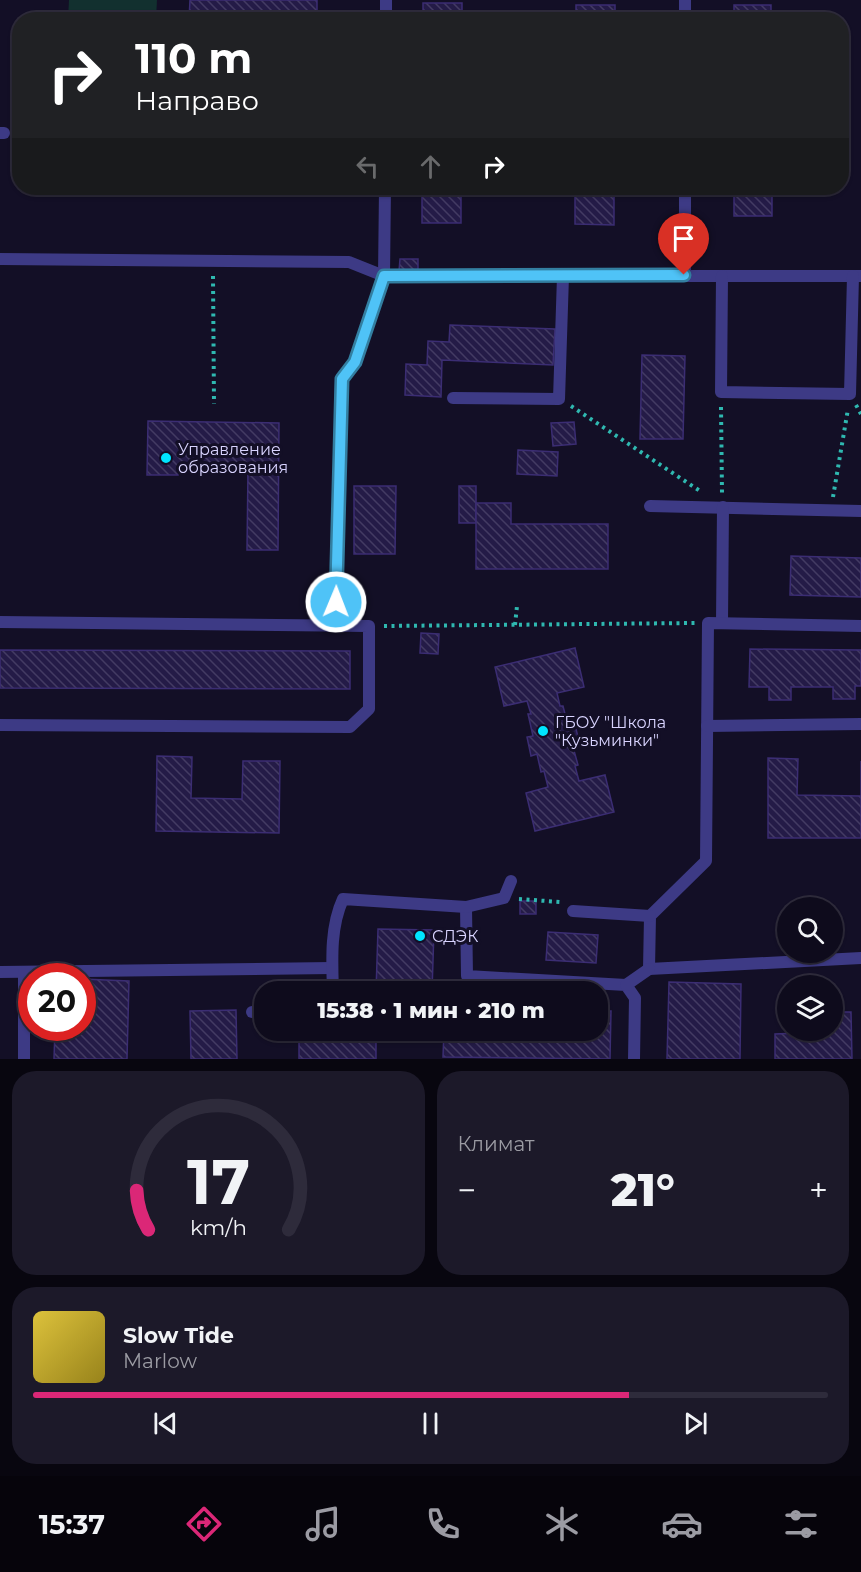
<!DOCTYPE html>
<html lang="ru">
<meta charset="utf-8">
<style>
:root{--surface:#0e0b1c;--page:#1c1929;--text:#f1f3f6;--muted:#9b9ba3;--line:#2e2b3b;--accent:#db2777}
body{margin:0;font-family:Montserrat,sans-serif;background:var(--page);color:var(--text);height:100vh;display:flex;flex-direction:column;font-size:22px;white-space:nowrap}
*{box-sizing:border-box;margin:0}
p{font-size:20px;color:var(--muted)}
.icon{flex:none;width:33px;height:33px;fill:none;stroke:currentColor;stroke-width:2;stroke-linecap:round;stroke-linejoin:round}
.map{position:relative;height:1059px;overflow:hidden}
.panel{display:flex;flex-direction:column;gap:12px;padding:12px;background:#08060f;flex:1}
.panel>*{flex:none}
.banner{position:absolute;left:12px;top:12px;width:837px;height:183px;border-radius:24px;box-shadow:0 2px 4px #0004,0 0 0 2px var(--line);background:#202124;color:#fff;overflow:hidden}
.tools{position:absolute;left:777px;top:897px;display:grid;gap:12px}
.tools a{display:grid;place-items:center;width:66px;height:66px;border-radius:50%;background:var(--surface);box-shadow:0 2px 4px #0004,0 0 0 2px var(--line);font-size:30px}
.speed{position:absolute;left:18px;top:963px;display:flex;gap:12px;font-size:30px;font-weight:700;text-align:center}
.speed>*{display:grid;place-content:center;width:78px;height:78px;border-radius:50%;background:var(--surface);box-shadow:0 2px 4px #0004,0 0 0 2px var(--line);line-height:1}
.speed .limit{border:9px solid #d22;background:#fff;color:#111}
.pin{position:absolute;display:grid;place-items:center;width:51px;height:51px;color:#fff;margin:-62px -26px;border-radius:50% 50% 50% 0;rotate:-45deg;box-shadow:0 0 6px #0007}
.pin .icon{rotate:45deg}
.me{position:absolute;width:66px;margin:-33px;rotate:1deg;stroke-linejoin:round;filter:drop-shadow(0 0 4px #0008)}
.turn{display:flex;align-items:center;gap:21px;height:126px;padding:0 24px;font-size:27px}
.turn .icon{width:78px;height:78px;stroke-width:2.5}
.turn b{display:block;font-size:42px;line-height:51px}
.lanes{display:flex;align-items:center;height:57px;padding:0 24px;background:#0003;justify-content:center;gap:30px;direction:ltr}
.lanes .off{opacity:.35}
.big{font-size:45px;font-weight:800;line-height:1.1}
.panel .widget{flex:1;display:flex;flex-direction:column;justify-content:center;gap:9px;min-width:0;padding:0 21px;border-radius:24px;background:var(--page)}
.panel .dial{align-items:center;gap:0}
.dial svg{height:156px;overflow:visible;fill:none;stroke:var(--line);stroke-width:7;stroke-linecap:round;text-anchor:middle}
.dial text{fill:var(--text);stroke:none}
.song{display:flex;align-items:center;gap:18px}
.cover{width:72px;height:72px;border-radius:9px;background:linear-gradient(135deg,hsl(50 70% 55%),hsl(50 70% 35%))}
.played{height:6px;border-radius:3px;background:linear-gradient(90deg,var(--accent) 75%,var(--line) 75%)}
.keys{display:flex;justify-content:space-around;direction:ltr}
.heat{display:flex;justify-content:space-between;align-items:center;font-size:33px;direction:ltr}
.panel .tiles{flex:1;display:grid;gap:12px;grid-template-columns:1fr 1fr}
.widget:last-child{grid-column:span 2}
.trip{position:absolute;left:254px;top:981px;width:354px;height:60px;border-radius:24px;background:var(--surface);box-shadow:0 2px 4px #0004,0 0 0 2px var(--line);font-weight:800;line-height:60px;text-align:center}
.tabs{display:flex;height:96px;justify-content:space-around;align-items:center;background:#06040b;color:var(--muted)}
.tabs .icon{width:42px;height:42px}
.tabs .selected{color:var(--accent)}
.tabs b{font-size:27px;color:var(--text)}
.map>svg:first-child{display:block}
.grass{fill:#12302f}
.building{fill:url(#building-back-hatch);stroke:#3b2d73;stroke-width:1.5}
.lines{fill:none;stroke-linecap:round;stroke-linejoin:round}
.path{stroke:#2fb8b0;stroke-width:4;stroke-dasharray:3 4.5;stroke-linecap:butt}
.lane{stroke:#3d3a85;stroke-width:12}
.route-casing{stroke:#337fa1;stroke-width:15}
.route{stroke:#4fc3f7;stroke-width:10}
.poi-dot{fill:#00e5ff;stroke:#130f26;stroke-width:2}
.labels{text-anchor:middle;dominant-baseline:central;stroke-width:6;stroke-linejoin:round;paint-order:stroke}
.poi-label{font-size:16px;fill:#d9d4ff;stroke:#130f26;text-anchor:start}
</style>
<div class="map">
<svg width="861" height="1059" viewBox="0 0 861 1059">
<defs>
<pattern id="building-back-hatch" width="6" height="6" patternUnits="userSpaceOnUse" patternTransform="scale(1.5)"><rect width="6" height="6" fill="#241b47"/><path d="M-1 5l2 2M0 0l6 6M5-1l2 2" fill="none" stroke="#433b63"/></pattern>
</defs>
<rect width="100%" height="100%" fill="#130f26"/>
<polygon class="grass" points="69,0 157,0 156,19 68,19"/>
<g class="building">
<polygon points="190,0 317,0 317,20 189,20"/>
<rect x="423" y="3" width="39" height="17"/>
<rect x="576" y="5" width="39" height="15"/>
<rect x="734" y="5" width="37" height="15"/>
<rect x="422" y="188" width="39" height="35"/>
<polygon points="575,188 614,188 614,225 575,224"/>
<rect x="734" y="188" width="38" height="28"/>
<polygon points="400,259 418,259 418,271 399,271"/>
<polygon points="450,325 555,329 553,365 442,360 441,397 405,395 406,364 427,365 428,341 449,342"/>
<polygon points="642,355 685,356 683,439 640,439"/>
<polygon points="148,421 279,423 278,550 247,550 248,468 178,467 178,475 147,475"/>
<polygon points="574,422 576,444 553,446 551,423"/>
<polygon points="518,450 558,452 557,476 517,474"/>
<polygon points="354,486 396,486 395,554 354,554"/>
<rect x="459" y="486" width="17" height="37"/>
<polygon points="476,503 511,503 511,524 608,524 608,569 476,569"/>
<polygon points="791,556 861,558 861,597 790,595"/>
<polygon points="421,633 439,634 438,654 420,653"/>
<polygon points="575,648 584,687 557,693 560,706 563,706 568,726 575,725 580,745 573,747 578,765 575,766 579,781 605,775 614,812 535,831 526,793 548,787 544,771 541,772 537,754 531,756 527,737 533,736 528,714 531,714 527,701 504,706 495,667"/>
<polygon points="750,649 861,650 861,686 855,686 855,699 833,699 833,687 791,687 791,700 769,700 769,687 749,687"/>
<polygon points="0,650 350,651 350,689 0,688"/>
<polygon points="157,756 192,757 191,798 242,799 243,761 280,761 279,833 156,831"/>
<polygon points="768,758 798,759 797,795 861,796 861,761 861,838 768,838"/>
<rect x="520" y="901" width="16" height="13"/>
<polygon points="378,929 434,930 432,992 376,992"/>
<polygon points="548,932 598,935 596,963 546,960"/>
<polygon points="82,979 129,981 127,1059 54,1059 55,1028 82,1028"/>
<polygon points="669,982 741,984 740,1059 667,1059"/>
<polygon points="236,1010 237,1059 191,1059 190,1011"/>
<polygon points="597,1011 611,1011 610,1059 443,1057 444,1030 597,1030"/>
<polygon points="832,1012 851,1012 852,1059 775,1059 775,1034 800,1033 800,1030 832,1030"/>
<rect x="299" y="1030" width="77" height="29"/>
</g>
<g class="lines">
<g class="path">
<polyline points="213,276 214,404"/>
<polyline points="856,405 861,414"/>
<polyline points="571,406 700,491"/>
<polyline points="721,407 722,493"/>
<polyline points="833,497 848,409"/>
<polyline points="515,625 517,606"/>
<polyline points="384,626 695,623"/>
<polyline points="519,899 560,902"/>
</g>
<g class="lane">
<polyline points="386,20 386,0"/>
<polyline points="685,20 685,0"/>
<polyline points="0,133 4,133"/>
<polyline points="0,259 349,262 384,276 861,276"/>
<polyline points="685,275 685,188"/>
<polyline points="722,276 721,392 850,394 853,276"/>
<polyline points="453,398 559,399 563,276"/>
<polyline points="650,506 861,511"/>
<polyline points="0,622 369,626 369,709 350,727 0,725"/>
<polyline points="722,623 723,507"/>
<polyline points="336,625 341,379 355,362 384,276 385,188"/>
<polyline points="861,626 708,623 706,861 650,916 649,969 861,958"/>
<polyline points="707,726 861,724"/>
<polyline points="466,907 467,976 626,985 635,998 634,1059"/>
<polyline points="573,911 650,916"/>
<polyline points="0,972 332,968"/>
<polyline points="626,985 649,969"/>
<path d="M333,992C332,961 330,927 343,899L466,907L504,898L511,881"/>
<polyline points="252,1012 264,1012"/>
<polyline points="24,1059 24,972"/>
</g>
</g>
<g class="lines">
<g class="route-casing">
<polyline id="route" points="336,602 342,379 355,362 384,276 684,275"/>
</g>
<use href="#route" class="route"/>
</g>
<g class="poi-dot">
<circle cx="166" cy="458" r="6"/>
<circle cx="543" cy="731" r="6"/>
<circle cx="420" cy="936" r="6"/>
</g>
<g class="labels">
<g class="poi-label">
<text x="178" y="449">Управление<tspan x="178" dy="18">образования</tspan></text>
<text x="555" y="722">ГБОУ "Школа<tspan x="555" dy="18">"Кузьминки"</tspan></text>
<text x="432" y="936">СДЭК</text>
</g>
</g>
</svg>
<div class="tools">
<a><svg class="icon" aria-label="search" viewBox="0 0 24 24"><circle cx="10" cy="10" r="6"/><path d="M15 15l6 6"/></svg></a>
<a><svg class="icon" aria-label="layers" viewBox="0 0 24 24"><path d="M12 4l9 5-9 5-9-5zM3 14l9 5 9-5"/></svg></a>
</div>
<div class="speed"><div class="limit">20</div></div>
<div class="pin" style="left:684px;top:275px;background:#d93025"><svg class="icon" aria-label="arrive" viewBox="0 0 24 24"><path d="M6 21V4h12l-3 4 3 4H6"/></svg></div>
<svg class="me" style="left:336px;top:602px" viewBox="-20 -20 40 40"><circle r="17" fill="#4fc3f7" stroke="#fff" stroke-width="3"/><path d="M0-11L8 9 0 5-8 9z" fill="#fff"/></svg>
<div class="trip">15:38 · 1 мин · 210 m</div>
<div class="banner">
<div class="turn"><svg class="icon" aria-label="right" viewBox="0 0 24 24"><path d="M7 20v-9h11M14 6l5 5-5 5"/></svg><div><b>110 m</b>Направо</div></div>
<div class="lanes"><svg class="icon off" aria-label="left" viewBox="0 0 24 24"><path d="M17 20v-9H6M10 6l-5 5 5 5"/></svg><svg class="icon off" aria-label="ahead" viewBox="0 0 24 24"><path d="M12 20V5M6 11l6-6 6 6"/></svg><svg class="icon" aria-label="right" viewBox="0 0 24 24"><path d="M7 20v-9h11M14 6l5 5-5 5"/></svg></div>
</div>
</div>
<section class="panel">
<div class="tiles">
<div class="widget dial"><svg viewBox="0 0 100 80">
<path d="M14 69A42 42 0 1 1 86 69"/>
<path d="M14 69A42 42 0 0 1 8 49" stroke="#db2777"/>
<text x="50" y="56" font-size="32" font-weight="700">17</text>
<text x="50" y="72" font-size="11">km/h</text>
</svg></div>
<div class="widget"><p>Климат</p>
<div class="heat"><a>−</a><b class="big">21°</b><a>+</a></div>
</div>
<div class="widget">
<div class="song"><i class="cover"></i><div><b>Slow Tide</b><p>Marlow</p></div></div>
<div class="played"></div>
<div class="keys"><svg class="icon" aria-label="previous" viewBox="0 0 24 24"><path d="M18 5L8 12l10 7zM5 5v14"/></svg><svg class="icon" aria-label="pause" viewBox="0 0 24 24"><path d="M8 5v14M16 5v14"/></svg><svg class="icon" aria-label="next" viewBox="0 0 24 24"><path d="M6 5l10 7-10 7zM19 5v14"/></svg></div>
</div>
</div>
</section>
<nav class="tabs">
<b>15:37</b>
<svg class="icon selected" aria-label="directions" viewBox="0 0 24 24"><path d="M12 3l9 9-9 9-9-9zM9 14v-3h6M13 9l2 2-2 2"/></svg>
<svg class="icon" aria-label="music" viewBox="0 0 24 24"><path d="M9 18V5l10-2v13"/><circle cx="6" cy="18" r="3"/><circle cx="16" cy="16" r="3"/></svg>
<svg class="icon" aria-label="phone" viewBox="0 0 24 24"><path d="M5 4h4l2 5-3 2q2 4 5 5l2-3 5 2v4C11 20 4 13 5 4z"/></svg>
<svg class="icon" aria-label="climate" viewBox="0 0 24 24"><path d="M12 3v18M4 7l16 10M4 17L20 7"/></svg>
<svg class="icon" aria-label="car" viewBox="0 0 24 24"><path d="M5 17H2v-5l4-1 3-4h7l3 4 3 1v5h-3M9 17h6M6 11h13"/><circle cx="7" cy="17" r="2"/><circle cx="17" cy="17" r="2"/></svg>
<svg class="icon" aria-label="filters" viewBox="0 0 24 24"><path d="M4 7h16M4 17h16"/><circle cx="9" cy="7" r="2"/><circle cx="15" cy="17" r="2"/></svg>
</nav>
